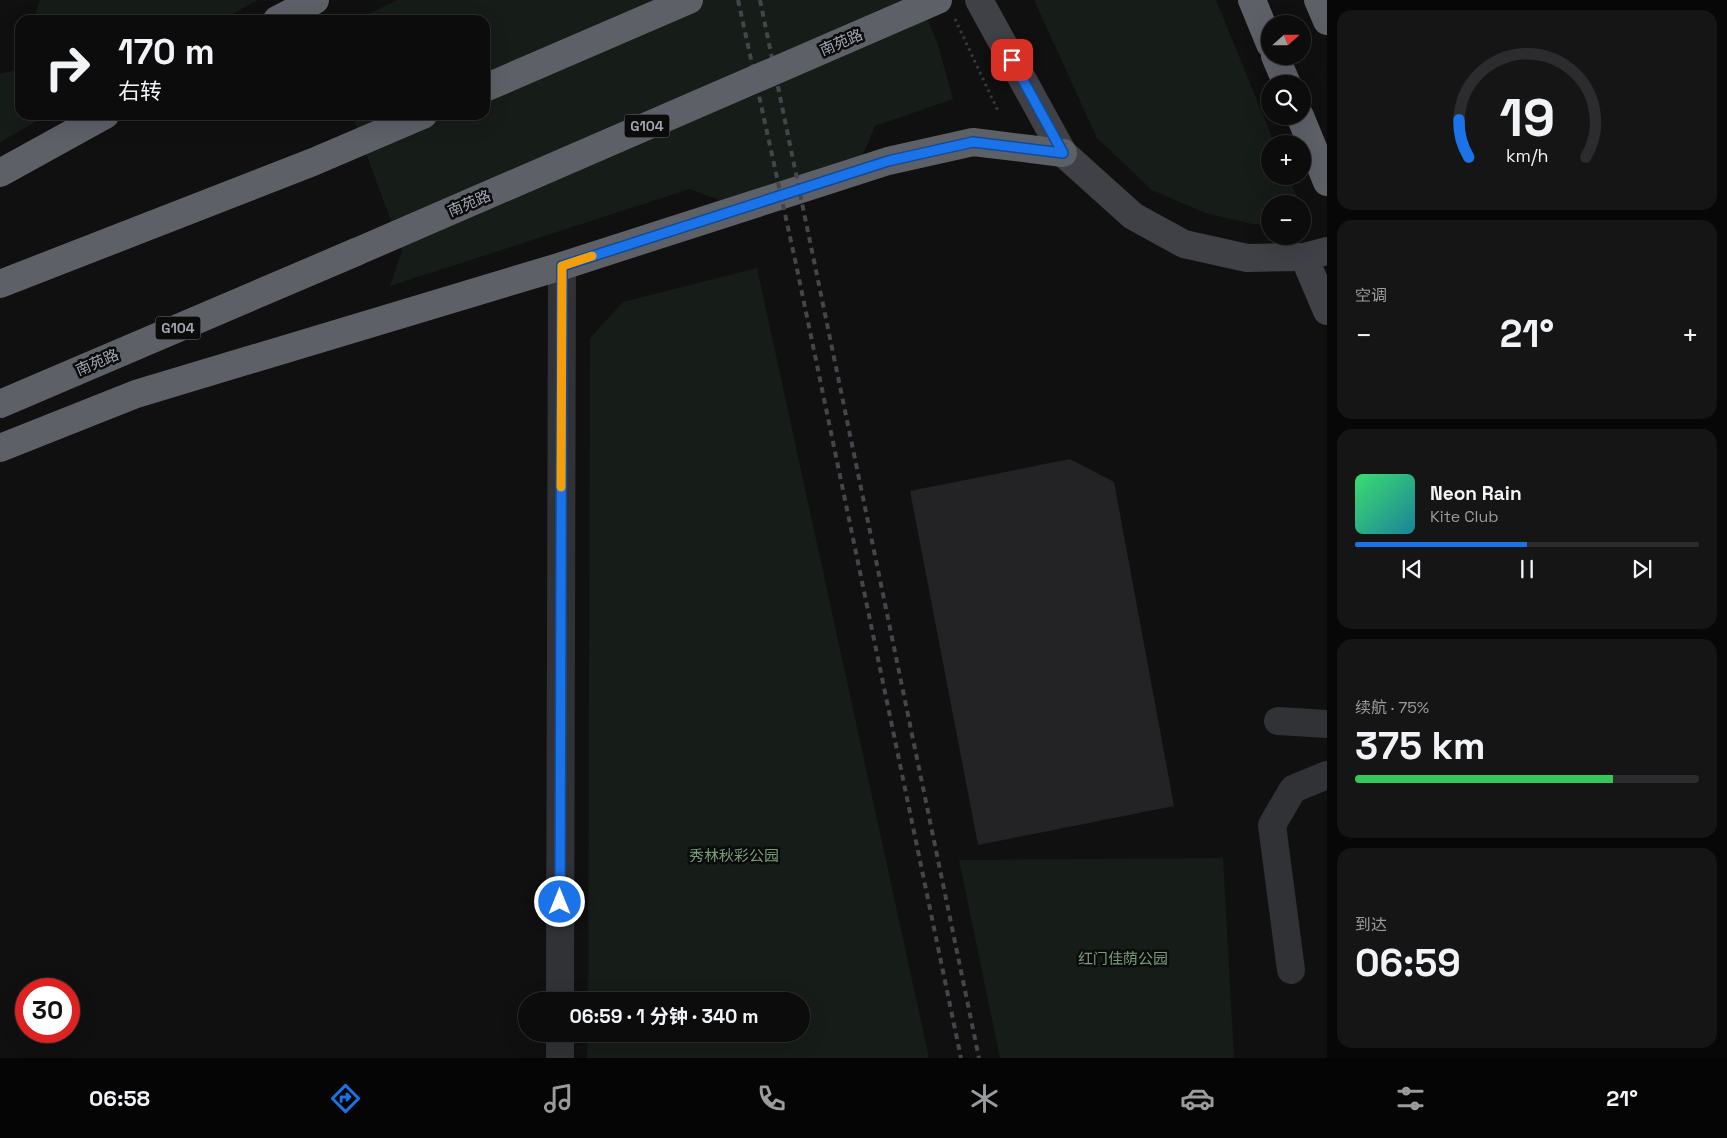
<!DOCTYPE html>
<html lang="zh">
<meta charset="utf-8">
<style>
:root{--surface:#0c0c0d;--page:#151516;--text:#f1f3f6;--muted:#9a9b9d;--line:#2c2c2e;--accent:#1a73e8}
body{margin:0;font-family:"Space Grotesk","Noto Sans SC",sans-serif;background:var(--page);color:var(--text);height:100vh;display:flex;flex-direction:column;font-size:19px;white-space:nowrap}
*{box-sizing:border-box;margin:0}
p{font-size:16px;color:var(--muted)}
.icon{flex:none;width:28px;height:28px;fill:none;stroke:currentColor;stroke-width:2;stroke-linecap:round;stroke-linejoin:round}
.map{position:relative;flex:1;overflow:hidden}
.sheet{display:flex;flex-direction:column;gap:10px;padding:10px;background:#070707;width:400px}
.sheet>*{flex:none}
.guide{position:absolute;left:15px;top:15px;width:475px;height:105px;border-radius:15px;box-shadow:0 5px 20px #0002,0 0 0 1px var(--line);background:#0c0c0d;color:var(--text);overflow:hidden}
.needle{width:32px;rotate:69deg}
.buttons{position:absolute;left:1261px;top:15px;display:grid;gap:10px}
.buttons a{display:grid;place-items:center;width:50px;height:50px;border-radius:50%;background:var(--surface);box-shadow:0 5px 20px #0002,0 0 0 1px var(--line);font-size:25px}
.speed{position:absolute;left:15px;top:978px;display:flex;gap:10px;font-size:25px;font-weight:700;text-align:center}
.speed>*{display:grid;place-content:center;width:65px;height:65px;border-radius:50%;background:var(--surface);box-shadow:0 5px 20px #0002,0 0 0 1px var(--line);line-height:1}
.speed .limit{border:8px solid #d22;background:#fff;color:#111}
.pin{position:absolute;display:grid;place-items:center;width:42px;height:42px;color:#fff;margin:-21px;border-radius:10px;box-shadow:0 2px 8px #0006}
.me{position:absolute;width:55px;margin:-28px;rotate:0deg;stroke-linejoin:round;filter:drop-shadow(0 0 4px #0008)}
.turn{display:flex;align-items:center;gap:18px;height:105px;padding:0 20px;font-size:22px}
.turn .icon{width:65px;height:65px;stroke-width:2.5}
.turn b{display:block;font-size:35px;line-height:42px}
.big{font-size:38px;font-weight:700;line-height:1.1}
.sheet .card{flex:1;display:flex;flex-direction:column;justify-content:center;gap:8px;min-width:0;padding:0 18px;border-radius:15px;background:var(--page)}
.sheet .dial{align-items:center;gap:0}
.dial svg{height:130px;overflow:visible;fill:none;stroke:var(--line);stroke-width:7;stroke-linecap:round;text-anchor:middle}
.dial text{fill:var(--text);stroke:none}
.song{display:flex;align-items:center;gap:15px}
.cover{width:60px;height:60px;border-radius:8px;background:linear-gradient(135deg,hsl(140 70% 55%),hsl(190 70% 35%))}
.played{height:5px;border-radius:2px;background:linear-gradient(90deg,var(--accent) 50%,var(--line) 50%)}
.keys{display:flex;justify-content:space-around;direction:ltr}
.heat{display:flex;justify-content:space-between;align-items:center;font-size:28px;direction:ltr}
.charge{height:8px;border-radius:4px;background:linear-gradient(90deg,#34c759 75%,var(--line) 0)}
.trip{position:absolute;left:518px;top:992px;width:292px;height:50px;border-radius:25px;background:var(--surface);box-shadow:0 5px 20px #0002,0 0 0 1px var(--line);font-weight:700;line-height:50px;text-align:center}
.tabs{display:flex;height:80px;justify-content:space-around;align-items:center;background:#050505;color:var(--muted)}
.tabs .icon{width:35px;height:35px}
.tabs .active{color:var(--accent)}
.tabs b{font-size:22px;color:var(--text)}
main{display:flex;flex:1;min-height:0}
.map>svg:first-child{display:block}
.green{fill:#161c17}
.building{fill:#232325}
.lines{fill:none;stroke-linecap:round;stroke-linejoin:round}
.path{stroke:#37393d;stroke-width:3;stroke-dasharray:2.5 4;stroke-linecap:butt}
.street{stroke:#313236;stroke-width:28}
.secondary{stroke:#3f4146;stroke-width:28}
.highway{stroke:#5d6067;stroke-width:28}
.rail{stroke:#44464b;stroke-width:4;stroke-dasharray:6 5;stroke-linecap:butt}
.highway-bridge{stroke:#5d6067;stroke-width:28}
.route-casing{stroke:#114b97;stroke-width:12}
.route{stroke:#1a73e8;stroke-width:9}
.slow{stroke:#f59e0b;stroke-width:9}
.labels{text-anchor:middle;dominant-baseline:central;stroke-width:5;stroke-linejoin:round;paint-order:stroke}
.shield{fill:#0b0b0c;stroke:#747880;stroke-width:1}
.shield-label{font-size:14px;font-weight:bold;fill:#a1a6b2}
.street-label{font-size:15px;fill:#a1a6b2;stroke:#0b0b0c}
.park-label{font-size:15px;fill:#779e79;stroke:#0b0b0c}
</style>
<main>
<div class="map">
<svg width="1327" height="1058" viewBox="0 0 1327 1058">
<rect width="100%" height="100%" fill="#101011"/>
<g class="green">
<polygon points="40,0 258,0 221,20 33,20"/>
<polygon points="397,0 920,0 938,45 953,99 875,126 860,161 732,205 690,189 390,286 402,251 352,115 485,115 485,20 357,20"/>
<polygon points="1034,0 1216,0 1275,144 1270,144 1270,176 1288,176 1300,204 1270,204 1270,225 1252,224 1205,213 1152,190 1097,138"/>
<polygon points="20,58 20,115 48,115 0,142 0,74 16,70"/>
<polygon points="757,268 929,1058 587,1058 588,1034 801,1034 801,1001 588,1001 590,338 623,302"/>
<polygon points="1223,858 1234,1058 1000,1058 959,860"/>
</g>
<polygon class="building" points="1070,459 1114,482 1174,806 978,845 910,491"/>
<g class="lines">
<polyline class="path" points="955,19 998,111"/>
<g class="street">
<polyline points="1278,721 1327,724"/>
<polyline points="1291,970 1272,825 1293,789 1327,775"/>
<polyline points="560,1001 562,266"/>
<polyline points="560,1058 560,1034"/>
</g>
<g class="secondary">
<polyline points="979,0 1063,153 1133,216 1184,244 1247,258 1304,257 1327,251"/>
<polyline points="1304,257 1327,311"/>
</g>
<g class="highway">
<polyline points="1252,0 1270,44"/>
<polyline points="1318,0 1327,21"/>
<polyline points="277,20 315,0"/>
<polyline points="1275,56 1287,84"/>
<polyline points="485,88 689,0"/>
<polyline points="1300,116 1327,182"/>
<polyline points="0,173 105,115"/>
<polyline points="0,284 313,162 423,115"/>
<polyline points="0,404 356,252"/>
<polyline points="0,448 136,394 562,266 888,161 973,142 1063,153"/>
</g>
<g class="rail">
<polyline points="738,0 796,264 961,1058"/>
<polyline points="760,0 979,1058"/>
</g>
<polyline class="highway-bridge" points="356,252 938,0"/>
</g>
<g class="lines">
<g class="route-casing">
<polyline id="route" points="560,902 562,266 888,161 973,142 1063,153 1012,60"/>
</g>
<use href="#route" class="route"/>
<polyline class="slow" points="561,487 562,266 592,256"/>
</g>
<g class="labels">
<g class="shield">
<rect x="624.5" y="114.5" width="45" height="23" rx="4"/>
<rect x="155.5" y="316.5" width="45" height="23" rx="4"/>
</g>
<g class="shield-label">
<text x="647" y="126">G104</text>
<text x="178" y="328">G104</text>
</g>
<g class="street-label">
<text transform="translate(841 42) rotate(-23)">南苑路</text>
<text transform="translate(469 203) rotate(-23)">南苑路</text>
<text transform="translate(97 362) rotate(-23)">南苑路</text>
</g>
<g class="park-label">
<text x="734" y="855">秀林秋彩公园</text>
<text x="1123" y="958">红门佳荫公园</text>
</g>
</g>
</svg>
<div class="buttons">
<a><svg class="needle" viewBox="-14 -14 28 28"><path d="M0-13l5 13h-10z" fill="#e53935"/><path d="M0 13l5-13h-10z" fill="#9a9b9d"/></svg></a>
<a><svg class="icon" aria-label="search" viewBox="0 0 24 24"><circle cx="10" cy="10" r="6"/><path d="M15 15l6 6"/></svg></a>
<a>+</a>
<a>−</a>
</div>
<div class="speed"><div class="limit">30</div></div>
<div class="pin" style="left:1012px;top:60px;background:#d93025"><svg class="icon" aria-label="arrive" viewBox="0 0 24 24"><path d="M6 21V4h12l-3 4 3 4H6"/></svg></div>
<svg class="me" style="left:560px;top:902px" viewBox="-20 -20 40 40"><circle r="17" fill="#1a73e8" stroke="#fff" stroke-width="3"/><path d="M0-11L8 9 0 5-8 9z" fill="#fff"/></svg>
<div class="trip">06:59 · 1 分钟 · 340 m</div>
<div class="guide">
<div class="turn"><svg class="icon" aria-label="right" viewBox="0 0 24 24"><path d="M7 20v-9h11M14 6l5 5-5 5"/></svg><div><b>170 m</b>右转</div></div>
</div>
</div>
<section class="sheet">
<div class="card dial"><svg viewBox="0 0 100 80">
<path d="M14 69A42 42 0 1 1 86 69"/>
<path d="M14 69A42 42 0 0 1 8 46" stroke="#1a73e8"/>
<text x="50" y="56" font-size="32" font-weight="700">19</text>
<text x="50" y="72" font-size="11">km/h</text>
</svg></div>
<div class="card"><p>空调</p>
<div class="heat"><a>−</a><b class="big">21°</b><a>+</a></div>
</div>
<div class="card">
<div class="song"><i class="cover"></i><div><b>Neon Rain</b><p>Kite Club</p></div></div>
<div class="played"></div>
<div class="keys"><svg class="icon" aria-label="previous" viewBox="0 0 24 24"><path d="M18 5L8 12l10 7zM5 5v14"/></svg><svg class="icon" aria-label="pause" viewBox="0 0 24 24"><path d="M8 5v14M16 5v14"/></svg><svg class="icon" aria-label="next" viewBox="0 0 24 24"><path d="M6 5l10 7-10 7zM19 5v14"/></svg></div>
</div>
<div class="card"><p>续航 · 75%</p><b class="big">375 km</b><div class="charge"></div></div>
<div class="card"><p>到达</p><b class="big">06:59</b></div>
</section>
</main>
<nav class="tabs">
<b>06:58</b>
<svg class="icon active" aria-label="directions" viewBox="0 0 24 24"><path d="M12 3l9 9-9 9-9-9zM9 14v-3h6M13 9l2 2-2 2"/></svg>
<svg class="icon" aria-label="music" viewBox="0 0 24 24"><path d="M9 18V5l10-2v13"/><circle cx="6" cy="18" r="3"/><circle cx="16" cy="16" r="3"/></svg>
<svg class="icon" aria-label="phone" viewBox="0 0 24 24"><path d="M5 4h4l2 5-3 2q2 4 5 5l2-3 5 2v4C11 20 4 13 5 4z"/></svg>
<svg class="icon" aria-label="climate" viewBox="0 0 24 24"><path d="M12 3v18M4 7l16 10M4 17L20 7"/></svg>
<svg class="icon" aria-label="car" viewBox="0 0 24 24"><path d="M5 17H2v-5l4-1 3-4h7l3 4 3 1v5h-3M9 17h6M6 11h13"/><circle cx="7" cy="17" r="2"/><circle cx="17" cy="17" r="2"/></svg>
<svg class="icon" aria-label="filters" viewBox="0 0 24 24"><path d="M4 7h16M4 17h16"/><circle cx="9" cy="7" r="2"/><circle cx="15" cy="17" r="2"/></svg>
<b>21°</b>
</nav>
